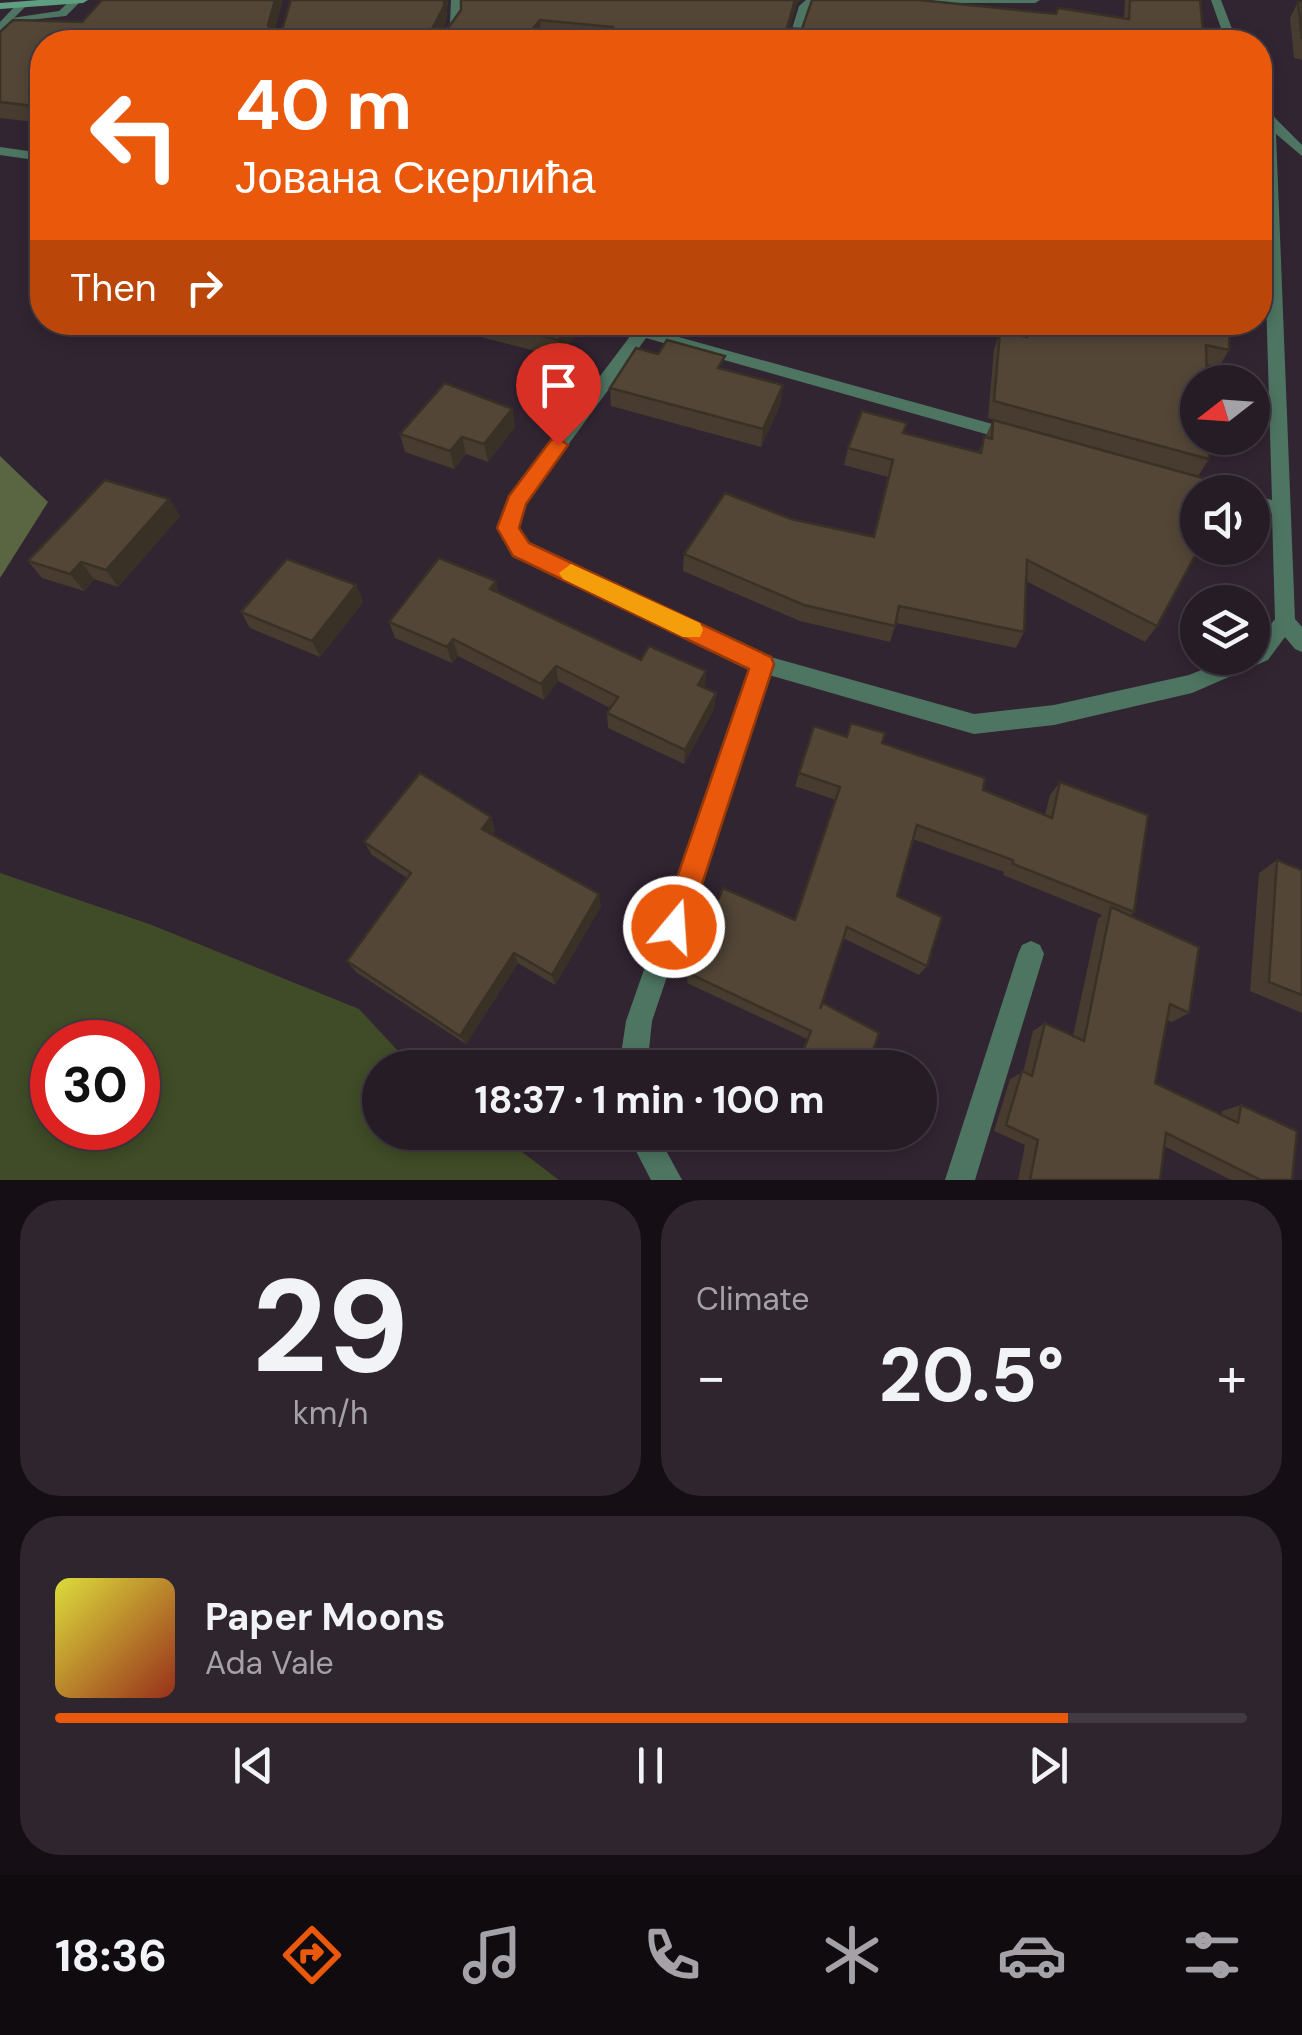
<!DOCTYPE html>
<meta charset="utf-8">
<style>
:root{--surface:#261c26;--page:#2e252e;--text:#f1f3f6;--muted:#a4a1a7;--line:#423a43;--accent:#ea580c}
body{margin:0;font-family:"DM Sans",sans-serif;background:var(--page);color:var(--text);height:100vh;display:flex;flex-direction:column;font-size:38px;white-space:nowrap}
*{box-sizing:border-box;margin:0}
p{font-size:32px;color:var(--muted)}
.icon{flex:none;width:55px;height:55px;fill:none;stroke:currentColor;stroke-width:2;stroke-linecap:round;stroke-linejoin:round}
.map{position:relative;height:1180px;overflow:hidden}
.panel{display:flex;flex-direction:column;gap:20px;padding:20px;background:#150f15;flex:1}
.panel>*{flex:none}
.top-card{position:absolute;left:30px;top:30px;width:1242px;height:305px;border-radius:40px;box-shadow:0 5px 15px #0003,0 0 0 2px var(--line);background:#ea580c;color:#fff;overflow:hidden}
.needle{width:65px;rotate:253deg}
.controls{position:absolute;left:1180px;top:365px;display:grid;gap:20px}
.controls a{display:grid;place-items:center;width:90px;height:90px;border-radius:50%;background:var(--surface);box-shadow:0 5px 15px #0003,0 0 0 2px var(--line);font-size:50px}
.speed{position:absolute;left:30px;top:1020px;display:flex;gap:20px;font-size:50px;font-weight:700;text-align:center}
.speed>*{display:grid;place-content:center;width:130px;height:130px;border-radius:50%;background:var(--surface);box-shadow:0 5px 15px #0003,0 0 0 2px var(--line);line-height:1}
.speed .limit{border:15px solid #d22;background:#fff;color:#111}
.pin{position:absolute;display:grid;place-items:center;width:85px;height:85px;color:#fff;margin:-102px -42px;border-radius:50% 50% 50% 0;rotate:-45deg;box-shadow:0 0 10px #0007}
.pin .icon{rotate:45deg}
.me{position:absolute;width:110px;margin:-55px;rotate:18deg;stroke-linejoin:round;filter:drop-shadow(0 0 8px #0008)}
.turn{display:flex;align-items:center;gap:35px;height:210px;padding:0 40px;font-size:45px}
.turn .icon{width:130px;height:130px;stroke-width:2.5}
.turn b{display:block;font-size:70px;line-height:85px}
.then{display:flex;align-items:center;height:95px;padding:0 40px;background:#0003;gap:20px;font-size:38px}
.big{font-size:75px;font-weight:700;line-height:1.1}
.panel .card{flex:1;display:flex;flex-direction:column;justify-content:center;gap:15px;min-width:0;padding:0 35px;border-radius:40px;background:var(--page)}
.panel .dial{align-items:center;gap:0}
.dial b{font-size:130px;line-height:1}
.song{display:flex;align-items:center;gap:30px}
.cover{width:120px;height:120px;border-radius:15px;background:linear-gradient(135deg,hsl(60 70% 55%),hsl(10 70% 35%))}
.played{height:10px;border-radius:5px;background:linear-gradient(90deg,var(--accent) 85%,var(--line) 85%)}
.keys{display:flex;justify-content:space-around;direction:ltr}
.heat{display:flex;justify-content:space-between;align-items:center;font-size:55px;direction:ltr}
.panel .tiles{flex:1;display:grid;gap:20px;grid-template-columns:1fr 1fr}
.card:last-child{grid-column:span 2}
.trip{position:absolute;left:362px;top:1050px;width:575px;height:100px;border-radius:50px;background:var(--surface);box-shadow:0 5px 15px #0003,0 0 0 2px var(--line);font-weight:700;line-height:100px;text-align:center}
.dock{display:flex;height:160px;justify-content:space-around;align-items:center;background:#0f0b0f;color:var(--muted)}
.dock .icon{width:70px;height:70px}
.dock .selected{color:var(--accent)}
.dock b{font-size:45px;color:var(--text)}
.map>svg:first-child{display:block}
.green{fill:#3f4c27;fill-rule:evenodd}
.forest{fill:#596641}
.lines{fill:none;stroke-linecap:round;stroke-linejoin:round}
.service{fill:#4e7562;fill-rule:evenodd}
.minor{fill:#4e7562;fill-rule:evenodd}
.secondary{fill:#5e9f81;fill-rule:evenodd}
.wall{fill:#473c2f}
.shaded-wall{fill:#3a3126}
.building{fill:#534637;stroke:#3a3126;stroke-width:2.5}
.route{fill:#ea580c;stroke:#983908;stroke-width:2.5}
.slow{fill:#f59e0b}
</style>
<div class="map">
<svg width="1302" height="1180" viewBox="0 0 1302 1180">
<rect width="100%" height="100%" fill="#322532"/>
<path class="green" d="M0,873L152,925L359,1009L413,1067L380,1068V1132L497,1133L559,1180H0ZM52,1042H138V1128H52Z"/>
<polygon class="forest" points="0,456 48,502 0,578"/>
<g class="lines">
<polygon class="service" points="71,0 82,0 66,16 10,22 5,19 59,11"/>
<g class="minor">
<polygon points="451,0 461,0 460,23 447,42 437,42 450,23"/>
<polygon points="806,0 819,0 809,8 798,42 788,42 799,6"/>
<polygon points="877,0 1040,0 1035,3 882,3"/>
<polygon points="1211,0 1221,0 1237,42 1226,42"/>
<polygon points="19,2 28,4 0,32 0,22"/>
<polygon points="1260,95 1266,99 1275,118 1302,145 1302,156 1276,134 1295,619 1302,627 1302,652 1295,649 1285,637 1268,660 1192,693 1054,725 974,734 769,675 652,1021 647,1068 619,1068 626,1021 750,668 514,554 498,528 509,497 634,331 636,322 652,322 650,329 1014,430 1023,436 1014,442 646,338 525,504 518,528 528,544 767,656 974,714 1054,705 1189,675 1231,658 1252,658 1252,648 1275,619 1272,514 1252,509 1252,495 1272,500"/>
<polygon points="0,147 42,153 42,161 0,155"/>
<polygon points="1031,941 1040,945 1044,954 975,1180 945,1180 1018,954 1022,945"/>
<polygon points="626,1132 656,1132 682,1180 651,1180"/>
</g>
<polygon class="secondary" points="39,0 88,0 83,3 0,9 0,3"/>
</g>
<g class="wall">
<polygon points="291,0 448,0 446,22 443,29 448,28 461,10 461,0 801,0 797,3 789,29 802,29 1056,14 1124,18 1125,0 1200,0 1204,42 607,42 541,35 536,42 42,42 42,123 0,118 0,32 82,22 282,30"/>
<polygon points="1298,2 1302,2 1302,60 1294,58 1290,18"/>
<polygon points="423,322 586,322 559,357"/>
<polygon points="867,322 921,322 917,335 866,326"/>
<polygon points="1023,322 1231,322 1229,350 1219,367 1207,365 1209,459 1198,476 988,418 994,349 1000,332 1022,336"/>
<polygon points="658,354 724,370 781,403 761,447 611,406 610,388"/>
<polygon points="512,409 515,427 488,462 466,454 454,469 405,452 400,434"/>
<polygon points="993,420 1198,492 1157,626 1145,642 1026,581 1024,632 1016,648 896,623 890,642 800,621 683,571 684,554 791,519 873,537 888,477 844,465 848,448 904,433 978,453"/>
<polygon points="169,499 180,516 118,587 94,579 84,591 42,578 28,561"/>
<polygon points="356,585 363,602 320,657 250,628 241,612"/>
<polygon points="498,593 641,660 716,693 714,709 684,764 608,728 607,713 610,708 558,681 544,700 458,656 452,663 395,638 389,622"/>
<polygon points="814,726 846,737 882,743 983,790 1045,815 1050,795 1060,782 1134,912 1130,916 1189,1013 1172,1022 1167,1020 1155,1083 1221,1115 1222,1111 1241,1105 1292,1180 1231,1180 1164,1146 1160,1180 1018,1180 1025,1145 994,1131 1010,1079 1023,1072 1033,1031 1045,1023 1073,1036 1098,919 1102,915 1003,875 1004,872 913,839 897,896 927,966 919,975 843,938 822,1005 867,1068 795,1068 807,1039 687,983 688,973 795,920 836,800 795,786"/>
<polygon points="491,817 495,830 492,835 601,906 555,985 518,963 466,1044 356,972 347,961 407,878 372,855 364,842"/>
<polygon points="1277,860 1302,870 1302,1013 1250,991 1259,873"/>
</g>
<g class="shaded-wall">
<polygon points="275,0 283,0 272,41 268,25"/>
<polygon points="444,0 448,0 446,22 436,42 432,29"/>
<polygon points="795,0 801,0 797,3 785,42 787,28"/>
<polygon points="540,20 541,35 536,42 522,42"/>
<polygon points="571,322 586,322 559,357 558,340"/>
<polygon points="783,385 781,403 761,447 763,429"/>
<polygon points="512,409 515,427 488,462 484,444"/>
<polygon points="462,437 466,454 454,469 450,451"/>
<polygon points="169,499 180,516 118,587 106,570"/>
<polygon points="81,562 94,579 84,591 70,574"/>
<polygon points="496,581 499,598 490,589"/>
<polygon points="356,585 363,602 320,657 312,641"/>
<polygon points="453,639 458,656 452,663 447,647"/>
<polygon points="556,666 558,681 544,700 541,684"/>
<polygon points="706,671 705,687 697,701 698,685"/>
<polygon points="716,693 714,709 684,764 685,750"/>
<polygon points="491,817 495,830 487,842 482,829"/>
<polygon points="599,894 601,906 555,985 552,975"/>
<polygon points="514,953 518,963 466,1044 460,1036"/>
</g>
<g class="building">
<polygon points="102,0 275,0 268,25 271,30 282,30 291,0 444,0 444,6 432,29 448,28 461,10 461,0 795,0 787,28 802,29 812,0 919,0 1056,14 1058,8 1129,19 1130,0 1200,0 1204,42 606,42 613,27 540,20 522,42 42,42 42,107 0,102 0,32 13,20 82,22"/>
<polygon points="1298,2 1302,2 1302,39"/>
<polygon points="488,322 571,322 558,340"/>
<polygon points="1028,322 1230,322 1229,350 1206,345 1207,382 1198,382 1198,438 1209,438 1209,459 994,401 1000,332 1027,337"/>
<polygon points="667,340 725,356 718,368 783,385 763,429 610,388 636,348 658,354"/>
<polygon points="445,383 512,409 484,444 462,437 450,451 400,434"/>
<polygon points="862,411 907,423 903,433 981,453 984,437 992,439 993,420 1210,480 1210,492 1198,492 1198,548 1199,548 1157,626 1027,560 1024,632 899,606 895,626 804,605 684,554 725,493 791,519 874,537 893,460 848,448"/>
<polygon points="105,480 169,499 106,570 81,562 70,574 28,561"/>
<polygon points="439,558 496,581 490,589 641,660 649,646 706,671 698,685 716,693 685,750 607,713 618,697 556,666 541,684 453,639 447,647 389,622"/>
<polygon points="287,559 356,585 312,641 241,612"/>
<polygon points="851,723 885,733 882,743 985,778 983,790 1052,818 1060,782 1148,815 1134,912 1013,864 1013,860 917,825 897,896 942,917 927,966 847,927 820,1009 823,1003 879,1033 867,1068 810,1068 799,1062 811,1031 688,973 723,888 795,920 840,787 799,773 814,726 847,737"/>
<polygon points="420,773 491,817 482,829 599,894 552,975 514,953 460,1036 347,961 411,873 364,842"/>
<polygon points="1277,860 1302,870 1302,995 1269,982"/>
<polygon points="1111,907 1199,947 1189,1013 1170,1004 1155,1083 1238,1123 1241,1105 1297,1131 1292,1180 1261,1180 1166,1133 1160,1180 1030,1180 1038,1140 1006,1125 1022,1071 1032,1076 1045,1023 1084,1041"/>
</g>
<polygon class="route" points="558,438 568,445 526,504 519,528 529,543 771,657 774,664 688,927 684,937 674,942 664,937 660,927 749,669 513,556 497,528 509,496 551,440"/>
<polygon class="slow" points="571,564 700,623 703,630 700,637 683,637 563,579 559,573"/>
</svg>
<div class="controls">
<a><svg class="needle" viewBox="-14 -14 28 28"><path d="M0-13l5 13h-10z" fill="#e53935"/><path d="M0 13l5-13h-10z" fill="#a4a1a7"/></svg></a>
<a><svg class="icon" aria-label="sound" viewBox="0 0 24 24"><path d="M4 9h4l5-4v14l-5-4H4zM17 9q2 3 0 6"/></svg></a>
<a><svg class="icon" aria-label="layers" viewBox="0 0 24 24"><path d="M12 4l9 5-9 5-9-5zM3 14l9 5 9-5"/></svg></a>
</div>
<div class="speed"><div class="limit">30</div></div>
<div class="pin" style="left:558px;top:445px;background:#d93025"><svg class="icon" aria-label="arrive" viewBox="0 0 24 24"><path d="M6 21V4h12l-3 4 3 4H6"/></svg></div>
<svg class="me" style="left:674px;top:927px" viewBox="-20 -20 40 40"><circle r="17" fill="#ea580c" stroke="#fff" stroke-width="3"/><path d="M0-11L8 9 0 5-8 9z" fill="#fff"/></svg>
<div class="trip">18:37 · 1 min · 100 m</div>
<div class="top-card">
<div class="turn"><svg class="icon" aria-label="left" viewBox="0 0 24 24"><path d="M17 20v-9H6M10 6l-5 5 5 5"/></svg><div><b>40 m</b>Јована Скерлића</div></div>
<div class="then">Then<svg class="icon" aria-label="right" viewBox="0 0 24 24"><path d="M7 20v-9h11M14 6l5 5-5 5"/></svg></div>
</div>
</div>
<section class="panel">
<div class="tiles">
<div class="card dial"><b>29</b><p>km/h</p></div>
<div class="card"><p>Climate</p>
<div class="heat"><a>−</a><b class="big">20.5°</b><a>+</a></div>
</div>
<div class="card">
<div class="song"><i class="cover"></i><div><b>Paper Moons</b><p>Ada Vale</p></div></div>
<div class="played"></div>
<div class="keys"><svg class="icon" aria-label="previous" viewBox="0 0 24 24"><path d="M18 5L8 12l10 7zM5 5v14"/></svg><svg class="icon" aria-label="pause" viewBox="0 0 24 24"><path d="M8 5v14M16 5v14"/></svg><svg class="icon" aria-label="next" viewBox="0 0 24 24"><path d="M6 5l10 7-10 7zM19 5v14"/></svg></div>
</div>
</div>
</section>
<nav class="dock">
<b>18:36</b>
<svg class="icon selected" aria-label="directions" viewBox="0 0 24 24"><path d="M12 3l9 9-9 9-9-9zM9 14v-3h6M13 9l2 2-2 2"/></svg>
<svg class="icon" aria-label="music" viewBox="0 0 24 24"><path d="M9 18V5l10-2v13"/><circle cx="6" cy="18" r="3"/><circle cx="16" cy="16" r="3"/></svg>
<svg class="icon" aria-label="phone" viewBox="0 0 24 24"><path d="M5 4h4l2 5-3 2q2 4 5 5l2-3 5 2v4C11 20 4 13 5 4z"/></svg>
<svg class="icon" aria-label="climate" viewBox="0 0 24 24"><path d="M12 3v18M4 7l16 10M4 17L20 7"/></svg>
<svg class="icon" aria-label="car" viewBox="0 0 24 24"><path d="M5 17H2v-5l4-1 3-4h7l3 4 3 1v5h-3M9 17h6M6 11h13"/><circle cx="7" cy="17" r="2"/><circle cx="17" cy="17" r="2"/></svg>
<svg class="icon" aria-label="filters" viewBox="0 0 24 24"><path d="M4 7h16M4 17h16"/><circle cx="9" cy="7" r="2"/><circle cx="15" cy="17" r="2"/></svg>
</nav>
